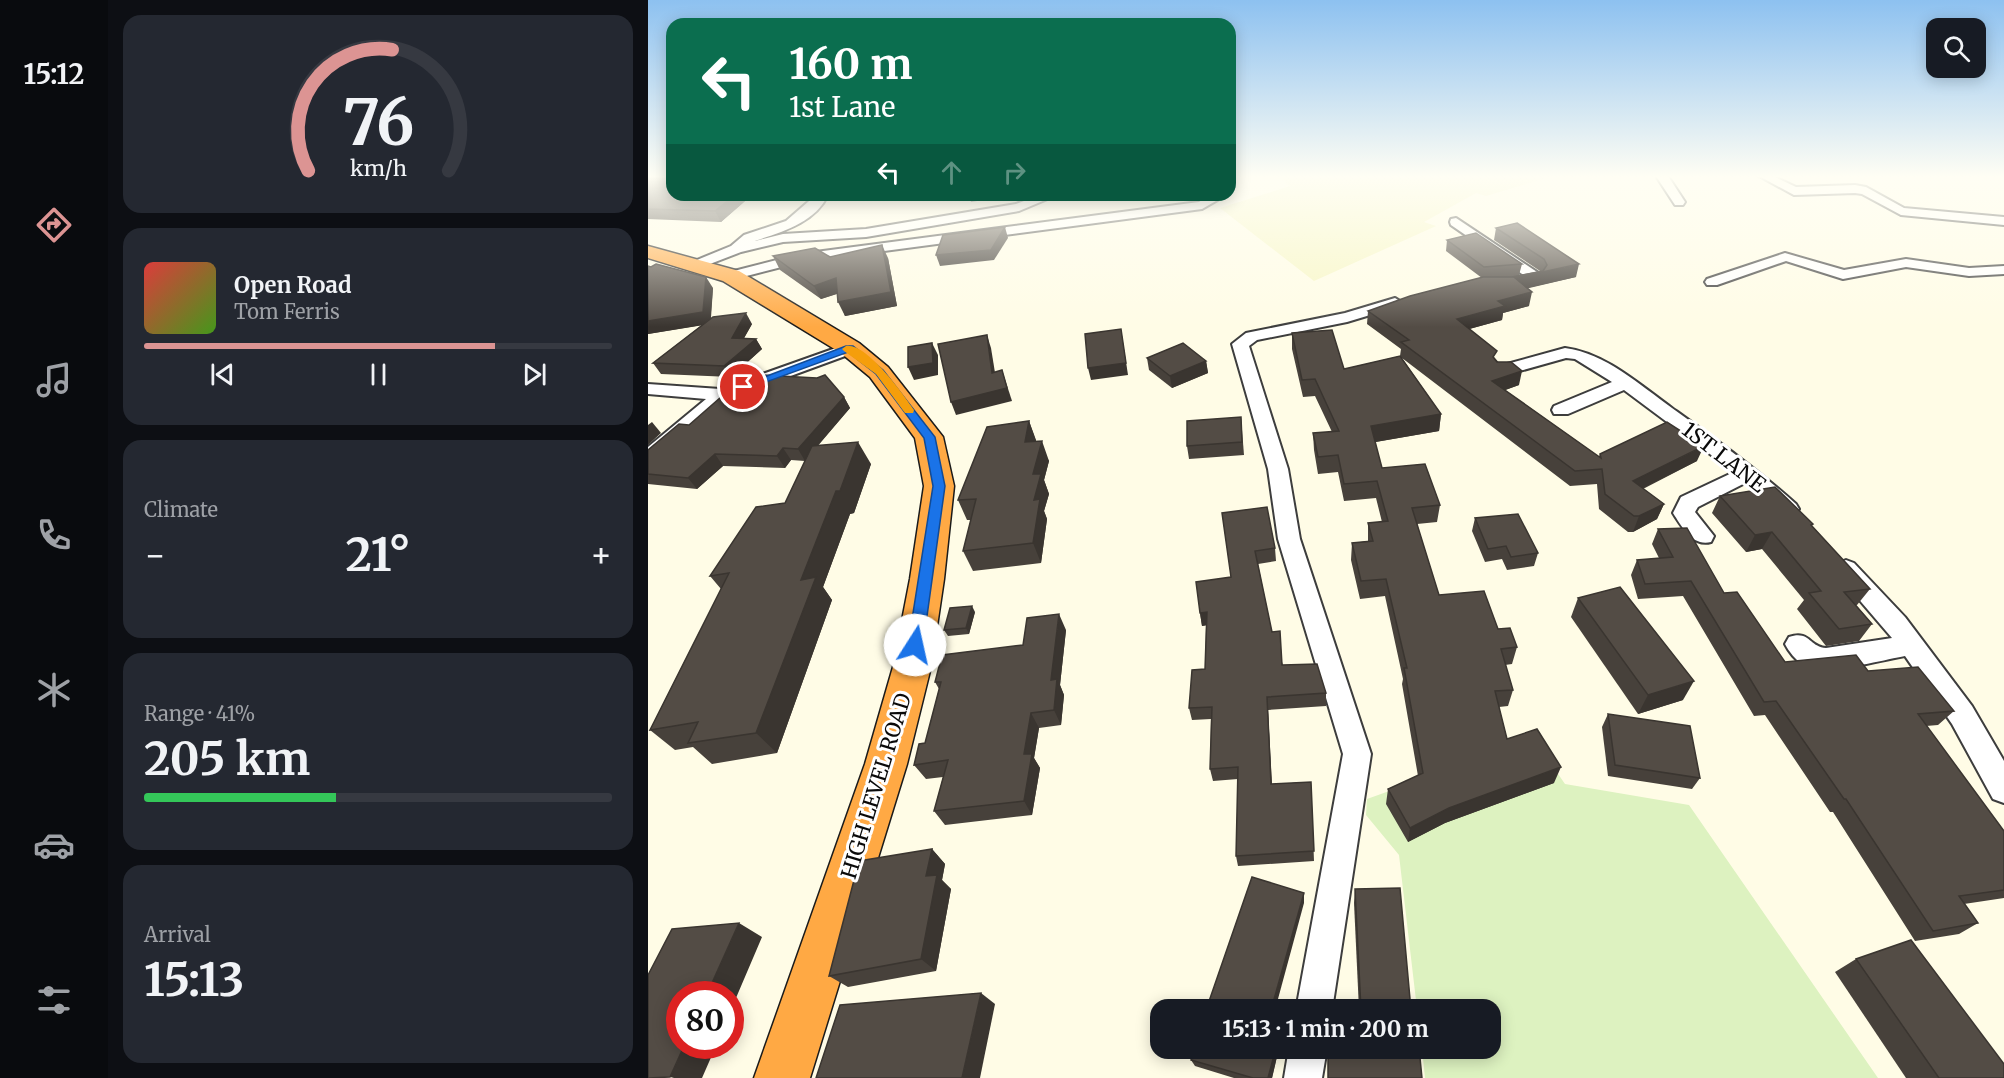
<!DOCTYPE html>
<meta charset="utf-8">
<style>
:root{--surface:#171b24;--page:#242831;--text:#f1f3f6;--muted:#9ea1a6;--line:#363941;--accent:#dc9493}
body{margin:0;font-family:Merriweather,serif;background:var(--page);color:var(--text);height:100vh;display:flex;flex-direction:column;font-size:22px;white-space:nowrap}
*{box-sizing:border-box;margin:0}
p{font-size:20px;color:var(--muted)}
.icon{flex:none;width:33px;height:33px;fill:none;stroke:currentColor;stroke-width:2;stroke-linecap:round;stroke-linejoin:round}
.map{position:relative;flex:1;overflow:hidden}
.side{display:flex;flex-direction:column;gap:15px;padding:15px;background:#0d0f14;width:540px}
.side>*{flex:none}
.hud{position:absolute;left:18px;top:18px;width:570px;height:183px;border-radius:18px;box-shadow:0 3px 15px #0003;background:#0b6e4f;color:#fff;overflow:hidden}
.buttons{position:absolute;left:1278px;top:18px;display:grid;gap:12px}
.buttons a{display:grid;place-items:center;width:60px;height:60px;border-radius:12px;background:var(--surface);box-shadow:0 3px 15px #0003;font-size:30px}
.speed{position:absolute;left:18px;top:981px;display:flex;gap:12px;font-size:30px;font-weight:700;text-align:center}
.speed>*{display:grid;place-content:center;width:78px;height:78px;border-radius:50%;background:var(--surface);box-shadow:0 3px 15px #0003;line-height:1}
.speed .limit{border:9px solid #d22;background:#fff;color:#111}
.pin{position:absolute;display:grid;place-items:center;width:51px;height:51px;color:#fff;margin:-26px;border:3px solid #fff;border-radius:50%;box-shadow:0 2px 6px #0007}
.me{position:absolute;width:66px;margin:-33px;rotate:10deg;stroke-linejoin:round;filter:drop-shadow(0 0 4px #0008)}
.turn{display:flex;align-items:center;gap:21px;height:126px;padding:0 24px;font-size:27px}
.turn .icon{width:78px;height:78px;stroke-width:2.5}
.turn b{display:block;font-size:42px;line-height:51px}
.lanes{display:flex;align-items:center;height:57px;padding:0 24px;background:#0003;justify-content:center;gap:30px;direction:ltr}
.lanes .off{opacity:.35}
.big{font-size:45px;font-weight:700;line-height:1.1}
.side .widget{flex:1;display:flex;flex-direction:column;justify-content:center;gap:9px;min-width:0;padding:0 21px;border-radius:18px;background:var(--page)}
.side .dial{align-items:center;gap:0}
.dial svg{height:156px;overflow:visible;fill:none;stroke:var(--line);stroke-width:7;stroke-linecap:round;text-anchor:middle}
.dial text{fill:var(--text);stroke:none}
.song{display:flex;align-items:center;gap:18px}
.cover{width:72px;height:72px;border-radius:9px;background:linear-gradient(135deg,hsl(0 70% 55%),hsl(100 70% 35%))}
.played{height:6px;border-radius:3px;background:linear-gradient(90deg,var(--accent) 75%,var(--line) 75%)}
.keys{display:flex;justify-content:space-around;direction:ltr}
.heat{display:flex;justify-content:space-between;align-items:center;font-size:33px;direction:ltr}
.charge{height:9px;border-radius:4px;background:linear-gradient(90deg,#34c759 41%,var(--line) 0)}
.trip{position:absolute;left:502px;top:999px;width:351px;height:60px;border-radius:18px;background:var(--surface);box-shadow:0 3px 15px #0003;font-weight:700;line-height:60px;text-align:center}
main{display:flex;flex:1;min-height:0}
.tab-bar{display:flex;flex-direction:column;width:108px;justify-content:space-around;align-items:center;background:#090b0e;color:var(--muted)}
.tab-bar .icon{width:42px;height:42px}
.tab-bar .active{color:var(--accent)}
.tab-bar b{font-size:27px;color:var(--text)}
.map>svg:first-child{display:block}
.farmland{fill:#f7f6c5}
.pitch{fill:#ddf2c0}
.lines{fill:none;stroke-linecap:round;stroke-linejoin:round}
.street-casing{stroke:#3d3d3d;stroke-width:4}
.highway-casing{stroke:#1b1b1b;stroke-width:3}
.street{fill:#fff;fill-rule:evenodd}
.highway{fill:#ffa944;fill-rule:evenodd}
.wall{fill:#47413b}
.shaded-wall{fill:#3a3530}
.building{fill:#534c45;stroke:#3a3530;stroke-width:1.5}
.route{fill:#1a73e8;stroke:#114b97;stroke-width:1.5}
.slow{fill:#f59e0b}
.labels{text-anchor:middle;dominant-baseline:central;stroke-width:6;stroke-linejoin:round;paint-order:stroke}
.street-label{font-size:21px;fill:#0a0a0a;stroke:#fff}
</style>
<main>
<nav class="tab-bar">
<b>15:12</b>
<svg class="icon active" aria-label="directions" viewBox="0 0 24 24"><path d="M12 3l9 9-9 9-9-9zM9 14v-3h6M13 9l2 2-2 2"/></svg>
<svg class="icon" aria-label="music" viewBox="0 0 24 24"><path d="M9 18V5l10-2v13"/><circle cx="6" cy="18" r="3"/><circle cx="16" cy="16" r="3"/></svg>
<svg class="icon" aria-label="phone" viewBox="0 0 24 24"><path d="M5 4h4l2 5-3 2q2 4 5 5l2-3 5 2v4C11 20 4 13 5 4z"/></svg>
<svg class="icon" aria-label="climate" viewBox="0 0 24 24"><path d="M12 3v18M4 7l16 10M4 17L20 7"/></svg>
<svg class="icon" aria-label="car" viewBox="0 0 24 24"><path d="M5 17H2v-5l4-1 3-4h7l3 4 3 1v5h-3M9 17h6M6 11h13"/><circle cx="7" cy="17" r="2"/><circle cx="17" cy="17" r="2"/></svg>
<svg class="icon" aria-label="filters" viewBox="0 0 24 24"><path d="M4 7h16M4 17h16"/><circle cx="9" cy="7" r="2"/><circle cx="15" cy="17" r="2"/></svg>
</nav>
<section class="side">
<div class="widget dial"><svg viewBox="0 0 100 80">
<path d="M14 69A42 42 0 1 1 86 69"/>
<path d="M14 69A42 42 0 0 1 57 7" stroke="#dc9493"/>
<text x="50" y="56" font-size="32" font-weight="700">76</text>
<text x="50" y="72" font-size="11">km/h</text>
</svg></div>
<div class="widget">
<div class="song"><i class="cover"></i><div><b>Open Road</b><p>Tom Ferris</p></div></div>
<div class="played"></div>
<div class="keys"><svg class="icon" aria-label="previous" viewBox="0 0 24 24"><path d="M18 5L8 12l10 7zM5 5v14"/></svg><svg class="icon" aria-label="pause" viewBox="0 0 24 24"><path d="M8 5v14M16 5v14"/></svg><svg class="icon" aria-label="next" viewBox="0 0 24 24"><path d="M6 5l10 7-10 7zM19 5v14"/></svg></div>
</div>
<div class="widget"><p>Climate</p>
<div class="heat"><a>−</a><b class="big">21°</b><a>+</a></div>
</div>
<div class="widget"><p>Range · 41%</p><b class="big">205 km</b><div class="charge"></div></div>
<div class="widget"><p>Arrival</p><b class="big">15:13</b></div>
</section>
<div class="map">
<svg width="1356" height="1078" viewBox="0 0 1356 1078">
<rect width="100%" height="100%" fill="#fffce6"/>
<polygon class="farmland" points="631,176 904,176 838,196 828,193 776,222 788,226 666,281 572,208 642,186"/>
<polygon class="pitch" points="886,739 917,784 1041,805 1230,1078 777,1078 774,1049 843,1048 843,1010 769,1009 751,855 718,815 719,799"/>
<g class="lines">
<g class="street-casing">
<g id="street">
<polygon points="1008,176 1020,176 1037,202 1035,205 1027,205"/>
<polygon points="1111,176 1125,176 1148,187 1207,185 1218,187 1256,208 1356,217 1356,225 1253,215 1214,194 1207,193 1146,195"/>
<path d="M168,195H180C167,223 133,232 107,241L135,234L218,229L368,204L392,195H409L371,211L218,237L135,242L93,252L49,269L42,265L44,262L83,246L96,235L138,221Z"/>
<polygon points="561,195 573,195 573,198 554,209 153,262 83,280 76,276 78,273 152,254 551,202"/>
<polygon points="808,218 892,274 894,279 892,282 865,287 860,286 858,283 860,280 877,276 803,225 802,222 803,219"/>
<polygon points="1137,253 1196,270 1258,259 1321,268 1356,266 1356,274 1321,276 1258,267 1195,279 1138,261 1069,285 1059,285 1057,282 1059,279"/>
<polygon points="747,298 755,303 752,306 699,322 609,340 601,346 640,469 652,539 723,754 684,1010 648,1010 695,754 630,539 620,469 584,344 598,333 697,313"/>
<polygon points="202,343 210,348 208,352 80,399 7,461 0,463 0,447 58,399 0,394 0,384 72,389"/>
<path d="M917,348C957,353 992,385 1024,408C1067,439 1109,469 1148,504L1151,509L1148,514C1128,520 1112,495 1099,482L1050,507L1047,512L1066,536L1063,542C1045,547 1034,527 1025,513L1033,497L1086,472L976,390L920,414H906L904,410L906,406L964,382L927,359L918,358L854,376L848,375L845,371L848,367Z"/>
<path d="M1198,560L1206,563L1257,617L1324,706L1356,761V803L1345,799L1304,724L1257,656C1234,660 1174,677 1155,665C1148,660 1141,652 1137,644L1141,637C1162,630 1161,647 1178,648L1244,638L1190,575L1186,569L1190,563Z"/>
<polygon points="641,1048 679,1048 674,1078 636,1078"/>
</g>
</g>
<g class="highway-casing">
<polygon id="highway" points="0,246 91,271 211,343 240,367 295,437 306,486 296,579 283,667 259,764 162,1078 106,1078 217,764 245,667 262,579 276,486 267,438 222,377 193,353 75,281 0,258"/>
</g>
<use href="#street" class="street"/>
<use href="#highway" class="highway"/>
</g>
<g class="wall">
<polygon points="0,176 24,195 104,195 73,222 0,219"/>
<polygon points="848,228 928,277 879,288 881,306 855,313 854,320 821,329 871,385 857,390 951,457 952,454 1049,461 995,489 1016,504 1009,519 985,532 980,532 951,509 949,484 922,486 754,358 793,414 791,431 727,442 734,468 792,505 789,522 769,524 791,595 850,629 869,647 864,664 857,665 865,690 860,706 851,707 859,739 906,783 797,823 760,842 738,804 740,789 770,776 754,684 755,679 737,596 712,599 703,560 704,543 720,541 720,523 734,522 728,498 696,501 690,472 670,474 666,450 665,433 684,432 667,396 655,397 644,349 644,333 696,369 752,356 753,349 719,324 720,311 834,278 798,251 799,240 874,264 871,275 892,271 846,240"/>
<polygon points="125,256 240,258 249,306 197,316 189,294 173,299 132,270"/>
<polygon points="0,266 65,288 63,318 104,324 96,338 108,339 114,349 83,377 13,374 5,363 54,325 0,334"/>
<polygon points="499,358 558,361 560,373 524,388 501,370"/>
<polygon points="196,397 202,408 170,445 223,464 206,513 202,514 175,587 184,600 129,753 64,764 45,747 27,750 2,730 73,589 62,576 137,503 157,461 143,460 137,468 75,466 49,489 0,484 0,450 41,425"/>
<polygon points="593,417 596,455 541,459 539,446"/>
<polygon points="381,421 388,441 401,461 396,480 401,494 396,511 399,519 393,563 325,571 315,551 323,520 319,520 310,500"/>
<polygon points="1072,496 1165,524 1164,526 1222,589 1209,605 1208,605 1224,624 1211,641 1178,646 1149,609 1156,600 1114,549 1098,552 1064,513"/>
<polygon points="574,513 627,548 628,561 610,564 624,632 635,665 678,693 678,706 620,710 624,784 663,782 666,861 590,866 588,856 590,779 565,781 562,769 563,719 544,720 541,708 557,669 558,625 554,626 552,613 583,577"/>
<polygon points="827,518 890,553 886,566 859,570 854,559 837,562 824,531"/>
<polygon points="1010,529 1076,593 1137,662 1220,671 1306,711 1290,725 1278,726 1356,831 1356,898 1316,904 1330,923 1311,934 1267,941 1185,812 1182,812 1117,715 1106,716 1035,596 990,599 983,575 989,560 1011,558 1004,544"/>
<polygon points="930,598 1035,700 990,714 923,617"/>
<polygon points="327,612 321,634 300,636 296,630"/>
<polygon points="418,630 412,685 416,695 413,725 391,728 386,758 392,768 384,815 297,825 286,811 295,777 278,779 266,765 277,743 291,689 287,682 375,645"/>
<polygon points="960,714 1052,778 1044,789 960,776 954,727"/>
<polygon points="284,849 297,864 294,880 303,889 288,971 200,987 181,976"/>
<polygon points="707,889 763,1010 711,1010 706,903"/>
<polygon points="1208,959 1356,1078 1258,1078 1187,972"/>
<polygon points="631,1048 624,1078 586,1078 547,1066 543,1060"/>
</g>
<g class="shaded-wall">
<polygon points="87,195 104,195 73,222 67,211"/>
<polygon points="321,195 354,195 354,197 323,202"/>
<polygon points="357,227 360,238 346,260 292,266 288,255"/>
<polygon points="234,245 240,258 249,306 197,316 190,302"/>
<polygon points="931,264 928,277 864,292 867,278"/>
<polygon points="58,277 65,288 62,324 0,334 0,321"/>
<polygon points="188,278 194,292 173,299 166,286"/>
<polygon points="884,292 881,306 855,313 854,320 807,333 809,319 850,301"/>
<polygon points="98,313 104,324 90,349 84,338"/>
<polygon points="473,329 480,375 443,380 440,368"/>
<polygon points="339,335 343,348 349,385 344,373"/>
<polygon points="108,339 114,349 83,377 76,366"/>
<polygon points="284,343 290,355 290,375 266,380 260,367"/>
<polygon points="558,361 560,373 524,388 522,376"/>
<polygon points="354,370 364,401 308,415 303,402"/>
<polygon points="874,371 871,385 841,396 844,381"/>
<polygon points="196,397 202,408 157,461 150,449"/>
<polygon points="793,414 791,431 722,443 723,426"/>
<polygon points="381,421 388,440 384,462 377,442"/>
<polygon points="4,422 13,433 0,445 0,425"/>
<polygon points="394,441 401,461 396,480 401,494 396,511 399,519 393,563 385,543 386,500 385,474"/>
<polygon points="210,442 223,464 206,513 202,514 175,587 184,600 129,753 108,733 153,580 188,491"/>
<polygon points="1056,446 1049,461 979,496 985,481"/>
<polygon points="135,448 143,460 137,468 129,456"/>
<polygon points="67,454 75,466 49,489 40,478"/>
<polygon points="1016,504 1009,519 985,532 991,516"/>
<polygon points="1124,532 1114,549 1098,552 1107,535"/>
<polygon points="324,606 327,612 321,634 318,628"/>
<polygon points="559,612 561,625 554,626 552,613"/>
<polygon points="411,614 418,630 412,685 416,695 413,725 406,710 403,680"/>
<polygon points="1046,681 1035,700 990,714 1000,695"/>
<polygon points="619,697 620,710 624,796 623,784"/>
<polygon points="383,713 391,728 386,758 392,768 384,815 376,801 376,754"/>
<polygon points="913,767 906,783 797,823 760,842 762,828 801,808"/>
<polygon points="284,849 297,864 294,880 303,889 288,971 273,959 278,876"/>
<polygon points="656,893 656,903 627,1010 623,1010"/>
<polygon points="91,923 114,937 82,1012 82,994 59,994"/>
<polygon points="333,993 347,1004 332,1078 314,1078"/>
<polygon points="36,1046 68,1046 54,1078 26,1078 22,1077"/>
<polygon points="628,1048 631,1048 624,1078 620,1078"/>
</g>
<g class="building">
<polygon points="0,176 24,176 24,195 87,195 67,211 0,209"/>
<polygon points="869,223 931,264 867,278 884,292 850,301 857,306 809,319 849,351 845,357 849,362 863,362 874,371 844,381 953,458 952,454 1019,422 1056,446 985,481 1016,504 991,516 986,516 957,494 954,469 927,471 753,342 761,340 720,311 762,296 835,277 864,277 895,271 899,265 896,259 848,228"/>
<polygon points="357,227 343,250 288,255 295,235"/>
<polygon points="828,233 874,264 836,267 799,240"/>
<polygon points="234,245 243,292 190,302 188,278 166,286 125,256 167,248 182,257"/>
<polygon points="8,264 58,277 55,312 0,321 0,266 3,267"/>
<polygon points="98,313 84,338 108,339 76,366 5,363 65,317"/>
<polygon points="473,329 478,363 440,368 437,334"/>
<polygon points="684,330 696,369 752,356 793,414 723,426 734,468 777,464 792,505 764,508 791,595 836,591 850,629 862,628 869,647 853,649 865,690 847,691 859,739 889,729 913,767 801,808 762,828 740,789 775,773 756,668 759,668 738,579 713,581 704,543 725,541 720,523 740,521 729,481 696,484 690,455 670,457 665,433 691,431 667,379 654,380 644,333"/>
<polygon points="339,335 344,373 354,370 359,388 303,402 290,344"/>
<polygon points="284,343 285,363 260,367 260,347"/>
<polygon points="535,343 558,361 522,376 499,358"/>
<polygon points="113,375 169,378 177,375 196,397 150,449 135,448 129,456 67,454 40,478 0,474 0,450 31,424 41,425 88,384"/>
<polygon points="593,417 594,442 539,446 539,421"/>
<polygon points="381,421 377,442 394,441 385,474 393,474 386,500 392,499 385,543 315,551 328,499 310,500 339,427"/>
<polygon points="210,442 192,491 188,491 153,580 168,577 108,733 40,743 50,722 2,730 81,573 62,576 108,507 137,503 164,446"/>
<polygon points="1127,487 1165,524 1163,525 1222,589 1196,592 1224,624 1191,629 1161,593 1173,591 1124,532 1107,535 1072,496"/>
<polygon points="619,507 627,548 607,551 624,632 632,631 634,665 669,664 678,693 619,697 623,784 663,782 666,851 588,856 590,767 562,769 564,707 541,708 544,670 557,669 559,612 552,613 548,582 583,577 574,513"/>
<polygon points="870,514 890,553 863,557 858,546 840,549 827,518"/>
<polygon points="1039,528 1076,593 1089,592 1137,662 1208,655 1220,671 1270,667 1306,711 1270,714 1356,831 1356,890 1311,896 1330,923 1285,931 1198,799 1196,799 1128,701 1116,702 1043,581 997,584 989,560 1025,557 1010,529"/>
<polygon points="972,587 1046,681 1000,695 930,598"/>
<polygon points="324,606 318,628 296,630 302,608"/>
<polygon points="411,614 403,680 409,679 406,710 383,713 376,754 384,754 376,801 286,811 300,760 266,765 271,744 277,743 293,682 287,682 294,655 375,645 379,618"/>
<polygon points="960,714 1042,726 1052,778 967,765"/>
<polygon points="284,849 278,876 289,875 273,959 181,976 211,861"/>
<polygon points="604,877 656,893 623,1010 558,1010"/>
<polygon points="752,888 763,1010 713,1010 707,889"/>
<polygon points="91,923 59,994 32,994 32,1046 36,1046 22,1077 0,1078 0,975 24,929"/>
<polygon points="1263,940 1356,1064 1356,1078 1291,1078 1208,959"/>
<polygon points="333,993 314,1078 168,1078 192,1005"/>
<polygon points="546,1048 628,1048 620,1078 605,1078 543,1060"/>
<polygon points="680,1048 771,1048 774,1078 680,1078"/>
</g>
<linearGradient id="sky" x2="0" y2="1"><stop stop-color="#8dc1f0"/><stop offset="0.54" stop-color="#fffef4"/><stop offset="1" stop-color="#fffef4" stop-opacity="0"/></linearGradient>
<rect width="1356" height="327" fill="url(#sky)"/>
<polygon class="route" points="198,346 205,346 235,370 287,437 297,486 275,645 273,650 267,651 262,650 260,645 285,486 276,438 228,374 200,352 99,389 92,389 90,387"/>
<path class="slow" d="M198,346C219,343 255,394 266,410L265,413H257L228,374L196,351L194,349Z"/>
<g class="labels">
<g class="street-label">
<text transform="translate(1076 457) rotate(38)">1ST LANE</text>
<text transform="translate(228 786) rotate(-73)">HIGH LEVEL ROAD</text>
</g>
</g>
</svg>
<div class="buttons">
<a><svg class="icon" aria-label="search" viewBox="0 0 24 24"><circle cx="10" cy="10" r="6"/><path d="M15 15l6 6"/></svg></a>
</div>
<div class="speed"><div class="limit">80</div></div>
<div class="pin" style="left:95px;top:387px;background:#d93025"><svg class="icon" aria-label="arrive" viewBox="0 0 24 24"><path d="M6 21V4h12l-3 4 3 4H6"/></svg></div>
<svg class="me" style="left:267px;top:645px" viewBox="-20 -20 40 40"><circle r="19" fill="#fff"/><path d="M0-13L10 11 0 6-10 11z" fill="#1a73e8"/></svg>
<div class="trip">15:13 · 1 min · 200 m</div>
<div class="hud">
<div class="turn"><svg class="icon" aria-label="left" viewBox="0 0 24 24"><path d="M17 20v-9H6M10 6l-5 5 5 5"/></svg><div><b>160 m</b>1st Lane</div></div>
<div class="lanes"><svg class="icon" aria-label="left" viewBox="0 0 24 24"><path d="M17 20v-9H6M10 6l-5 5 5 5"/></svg><svg class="icon off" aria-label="ahead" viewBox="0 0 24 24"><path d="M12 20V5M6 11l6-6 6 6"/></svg><svg class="icon off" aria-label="right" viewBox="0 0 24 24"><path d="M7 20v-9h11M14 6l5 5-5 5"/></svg></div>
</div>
</div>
</main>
